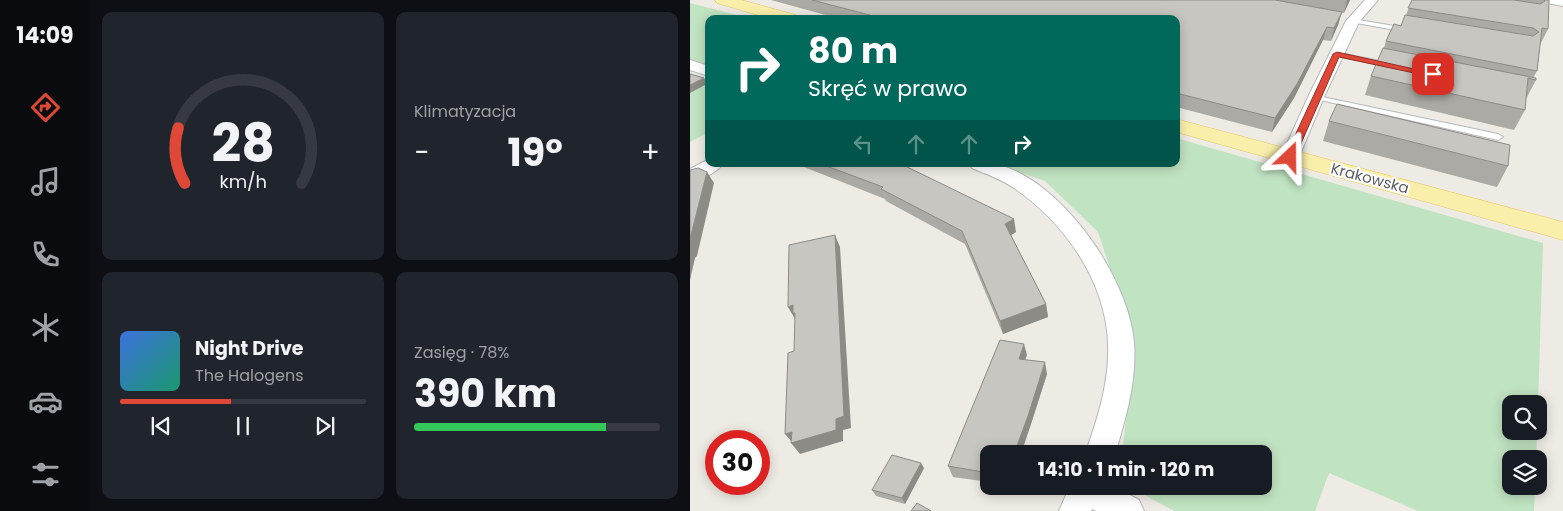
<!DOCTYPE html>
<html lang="pl">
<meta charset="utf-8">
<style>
:root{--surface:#171b24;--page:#20242c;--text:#f1f3f6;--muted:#9ea1a6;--line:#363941;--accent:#df4736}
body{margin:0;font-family:Poppins,sans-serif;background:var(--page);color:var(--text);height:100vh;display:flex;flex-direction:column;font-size:19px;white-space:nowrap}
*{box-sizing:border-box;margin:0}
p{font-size:16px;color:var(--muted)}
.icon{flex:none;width:28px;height:28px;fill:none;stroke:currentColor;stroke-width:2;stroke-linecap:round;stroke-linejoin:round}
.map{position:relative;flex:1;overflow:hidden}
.sheet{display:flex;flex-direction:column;gap:12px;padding:12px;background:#0d0f14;width:600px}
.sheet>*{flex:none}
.hud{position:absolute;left:15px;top:15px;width:475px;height:152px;border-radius:10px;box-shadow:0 2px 12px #0003;background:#00695c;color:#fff;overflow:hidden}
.controls{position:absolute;left:812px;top:395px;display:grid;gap:10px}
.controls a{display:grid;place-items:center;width:45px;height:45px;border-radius:10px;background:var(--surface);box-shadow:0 2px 12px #0003;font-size:25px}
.speed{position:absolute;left:15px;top:430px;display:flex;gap:10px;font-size:25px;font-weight:700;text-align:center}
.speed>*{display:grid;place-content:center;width:65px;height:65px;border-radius:50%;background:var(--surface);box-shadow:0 2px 12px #0003;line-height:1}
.speed .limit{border:8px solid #d22;background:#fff;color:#111}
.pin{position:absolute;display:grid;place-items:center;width:42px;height:42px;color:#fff;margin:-21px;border-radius:10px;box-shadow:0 2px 8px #0006}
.me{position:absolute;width:55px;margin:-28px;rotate:23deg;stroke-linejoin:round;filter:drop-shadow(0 0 4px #0008)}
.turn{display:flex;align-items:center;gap:18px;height:105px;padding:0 20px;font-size:22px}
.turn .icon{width:65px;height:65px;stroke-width:2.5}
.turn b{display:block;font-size:35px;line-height:42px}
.lanes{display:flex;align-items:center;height:48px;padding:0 20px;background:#0003;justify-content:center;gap:25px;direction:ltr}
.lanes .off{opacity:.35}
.big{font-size:38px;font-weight:700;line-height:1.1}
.sheet .tile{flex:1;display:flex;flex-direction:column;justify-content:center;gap:8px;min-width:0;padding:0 18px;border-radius:10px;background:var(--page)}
.sheet .dial{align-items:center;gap:0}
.dial svg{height:130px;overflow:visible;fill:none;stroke:var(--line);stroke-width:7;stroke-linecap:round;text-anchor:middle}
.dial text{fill:var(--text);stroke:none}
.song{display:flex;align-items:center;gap:15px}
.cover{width:60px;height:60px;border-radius:8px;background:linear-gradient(135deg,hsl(220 70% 55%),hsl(160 70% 35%))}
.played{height:5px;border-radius:2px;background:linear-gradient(90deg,var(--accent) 45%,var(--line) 45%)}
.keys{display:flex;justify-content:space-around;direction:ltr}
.heat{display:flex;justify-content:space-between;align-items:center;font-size:28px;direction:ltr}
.charge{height:8px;border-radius:4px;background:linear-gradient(90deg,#34c759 78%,var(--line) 0)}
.sheet .tiles{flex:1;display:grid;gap:12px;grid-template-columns:repeat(2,1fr)}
.trip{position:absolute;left:290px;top:445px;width:292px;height:50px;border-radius:10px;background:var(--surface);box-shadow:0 2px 12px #0003;font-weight:700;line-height:50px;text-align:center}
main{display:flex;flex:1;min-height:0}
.tabs{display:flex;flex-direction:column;width:90px;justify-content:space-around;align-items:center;background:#090b0e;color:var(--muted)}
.tabs .icon{width:35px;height:35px}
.tabs .current{color:var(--accent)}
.tabs b{font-size:22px;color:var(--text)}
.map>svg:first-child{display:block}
.green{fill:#c0e3c1}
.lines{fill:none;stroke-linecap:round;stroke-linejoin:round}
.lane-casing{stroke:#b5b8bc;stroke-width:2}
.street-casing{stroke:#b5b8bc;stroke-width:2}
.primary-casing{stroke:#e9c55f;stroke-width:1}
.lane{fill:#fff;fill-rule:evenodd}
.street{fill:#fff;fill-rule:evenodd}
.primary{fill:#faefaa;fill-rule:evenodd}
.wall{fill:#acaaa5}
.shaded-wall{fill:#8c8b86}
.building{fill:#c8c6c0;stroke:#8c8b86}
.route{fill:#df4736;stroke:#912e23}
.labels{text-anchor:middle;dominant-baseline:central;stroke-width:4;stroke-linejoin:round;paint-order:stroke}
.street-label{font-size:15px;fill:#5b5e63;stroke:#fff}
</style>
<main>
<nav class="tabs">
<b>14:09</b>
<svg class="icon current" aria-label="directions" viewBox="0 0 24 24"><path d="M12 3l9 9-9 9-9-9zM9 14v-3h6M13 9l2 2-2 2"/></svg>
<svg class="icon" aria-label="music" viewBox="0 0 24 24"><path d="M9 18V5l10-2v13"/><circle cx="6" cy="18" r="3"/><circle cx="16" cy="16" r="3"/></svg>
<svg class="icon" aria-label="phone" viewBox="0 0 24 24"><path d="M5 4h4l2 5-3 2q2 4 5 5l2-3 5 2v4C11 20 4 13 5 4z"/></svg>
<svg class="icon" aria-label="climate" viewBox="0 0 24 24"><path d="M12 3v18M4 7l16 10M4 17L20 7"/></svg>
<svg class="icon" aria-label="car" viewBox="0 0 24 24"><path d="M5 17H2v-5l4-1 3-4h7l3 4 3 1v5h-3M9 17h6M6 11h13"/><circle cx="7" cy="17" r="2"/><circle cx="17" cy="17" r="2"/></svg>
<svg class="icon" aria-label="filters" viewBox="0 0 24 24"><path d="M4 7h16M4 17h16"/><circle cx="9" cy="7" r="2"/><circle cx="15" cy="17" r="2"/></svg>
</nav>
<section class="sheet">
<div class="tiles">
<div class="tile dial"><svg viewBox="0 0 100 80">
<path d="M14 69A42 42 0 1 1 86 69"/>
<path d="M14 69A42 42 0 0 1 10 35" stroke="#df4736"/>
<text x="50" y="56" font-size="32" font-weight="700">28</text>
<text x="50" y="72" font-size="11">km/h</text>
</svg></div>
<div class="tile"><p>Klimatyzacja</p>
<div class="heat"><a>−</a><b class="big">19°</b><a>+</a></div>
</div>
<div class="tile">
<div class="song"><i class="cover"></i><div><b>Night Drive</b><p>The Halogens</p></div></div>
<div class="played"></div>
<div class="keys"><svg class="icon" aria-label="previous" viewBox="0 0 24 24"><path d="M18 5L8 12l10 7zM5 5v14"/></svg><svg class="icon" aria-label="pause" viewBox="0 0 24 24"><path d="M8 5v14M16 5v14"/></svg><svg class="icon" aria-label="next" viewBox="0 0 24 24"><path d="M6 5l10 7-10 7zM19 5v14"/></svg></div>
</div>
<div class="tile"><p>Zasięg · 78%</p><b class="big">390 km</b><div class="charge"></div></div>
</div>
</section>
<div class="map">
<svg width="873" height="511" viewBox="0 0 873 511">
<rect width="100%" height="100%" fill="#edebe3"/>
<g class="green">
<polygon points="0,3 62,19 19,19 19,65 0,59"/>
<polygon points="0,73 19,79 19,132 0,142"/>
<polygon points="486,138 853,243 848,404 821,404 821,431 847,431 846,459 821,459 821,486 845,486 844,511 728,511 639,473 625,511 484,511 438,486 574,486 574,454 432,454 445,343 408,232 355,181 306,164 486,164"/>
</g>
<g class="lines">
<g class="lane-casing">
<g id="lane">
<polygon points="663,19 716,28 720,30 716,32 661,22 661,20"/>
<polygon points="644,52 700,63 704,65 700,67 647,56 644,56"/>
<polygon points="623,95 808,134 813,137 808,140 626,99 622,97"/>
</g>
</g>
<g class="street-casing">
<g id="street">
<polygon points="675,0 688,0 669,22 634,97 609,157 607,161 600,163 593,161 591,157 618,97 656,21"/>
<polygon points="856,0 873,0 873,6 857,3"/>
<polygon points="0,60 19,66 19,76 0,70"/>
<path d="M19,159V164H33C26,173 11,180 0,183V169Z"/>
<path d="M279,164C287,163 298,162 306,164C372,180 438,277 444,342C447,380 436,418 425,454H395C408,418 420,380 418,342C415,280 374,222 324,188C311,179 296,174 282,168Z"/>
<polygon points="380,486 423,486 449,500 454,511 406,511 402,509 401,511 369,511"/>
</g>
</g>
<g class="primary-casing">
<g id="primary">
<polygon points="25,0 51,0 106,15 108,19 81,19 27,3"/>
<polygon points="486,119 873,222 873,240 486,132"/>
</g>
</g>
<use href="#lane" class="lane"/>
<use href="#street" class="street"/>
<use href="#primary" class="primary"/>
</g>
<g class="wall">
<polygon points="81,0 660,0 654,13 651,13 648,25 641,41 633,40 604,98 582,132 486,107 486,19 150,19"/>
<polygon points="722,0 859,0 858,29 850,45 847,71 843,78 846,80 836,99 835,110 824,130 675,95 681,76 694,48 696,41 711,26 716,15"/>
<polygon points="639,121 818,166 807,187 633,141"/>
<polygon points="112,164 211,164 326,232 321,235 356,304 358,317 313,334 275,244 196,201 195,199 114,167"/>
<polygon points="337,355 335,360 357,374 340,427 299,454 299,482 263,477 258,466"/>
<polygon points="234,468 215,504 186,496 182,490"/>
</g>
<g class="shaded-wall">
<polygon points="657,0 660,0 654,13"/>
<polygon points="652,12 648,25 641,41 644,28"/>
<polygon points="637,27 633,40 604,98 582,132 585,118"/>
<polygon points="14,78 17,84 0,93 0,85"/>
<polygon points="17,172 24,183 7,256 5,258 0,280 0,239"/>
<polygon points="324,219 326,232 318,237 315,224"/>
<polygon points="145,235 150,247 161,428 153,430 153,441 110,454 101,443 103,443 95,434 102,432"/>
<polygon points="356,304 358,317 313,334 310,321"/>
<polygon points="103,305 112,324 105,319 98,307"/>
<polygon points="334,344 337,355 331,370 329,359"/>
<polygon points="355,362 357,374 340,427 331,454 324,454"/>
<polygon points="231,463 234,468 215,504 212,498"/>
</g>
<g class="building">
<polygon points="122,0 585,0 652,12 644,28 637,27 607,84 585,118 486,93 486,19 195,19"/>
<polygon points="722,0 824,0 850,4 855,1 854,0 859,0 858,29 852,28 847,71 696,41 704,24 711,26 715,15 843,36 849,32 843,28 718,8"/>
<polygon points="693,48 846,78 846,80 838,78 835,110 681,76"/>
<polygon points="0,74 14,78 0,85"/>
<polygon points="647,104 820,145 818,166 639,121"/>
<polygon points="131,164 211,164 324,219 315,224 356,304 310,321 272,231 191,189 193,187"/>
<polygon points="8,168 17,172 0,239 0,170"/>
<polygon points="145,235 154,416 146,419 146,430 101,443 102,432 95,434 98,353 104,351 105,313 103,313 103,305 98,307 99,245"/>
<polygon points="310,340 334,344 329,359 355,362 338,416 324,454 299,454 299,473 258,466"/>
<polygon points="202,455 231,463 212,498 182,490"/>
<polygon points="227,503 241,511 221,511"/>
</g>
<polygon class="route" points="647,52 747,74 743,77 649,57 605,157 600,160 597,159 595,157 643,54"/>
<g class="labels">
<g class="street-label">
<text transform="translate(680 178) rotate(15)">Krakowska</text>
</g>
</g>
</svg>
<div class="controls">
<a><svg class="icon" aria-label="search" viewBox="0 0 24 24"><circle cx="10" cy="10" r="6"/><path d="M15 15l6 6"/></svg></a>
<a><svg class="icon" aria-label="layers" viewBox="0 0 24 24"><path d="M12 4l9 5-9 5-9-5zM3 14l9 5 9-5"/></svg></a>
</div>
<div class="speed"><div class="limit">30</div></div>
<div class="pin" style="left:743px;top:74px;background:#d93025"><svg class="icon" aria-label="arrive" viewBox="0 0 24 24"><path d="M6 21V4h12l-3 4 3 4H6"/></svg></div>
<svg class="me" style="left:600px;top:157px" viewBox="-20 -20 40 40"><path d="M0-17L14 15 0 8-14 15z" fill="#df4736" stroke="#fff" stroke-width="4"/></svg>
<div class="trip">14:10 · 1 min · 120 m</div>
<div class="hud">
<div class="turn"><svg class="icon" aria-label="right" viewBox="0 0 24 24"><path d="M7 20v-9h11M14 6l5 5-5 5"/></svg><div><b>80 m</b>Skręć w prawo</div></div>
<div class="lanes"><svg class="icon off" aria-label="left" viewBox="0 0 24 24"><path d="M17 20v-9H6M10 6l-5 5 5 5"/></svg><svg class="icon off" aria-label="ahead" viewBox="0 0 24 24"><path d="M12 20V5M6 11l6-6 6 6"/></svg><svg class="icon off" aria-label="ahead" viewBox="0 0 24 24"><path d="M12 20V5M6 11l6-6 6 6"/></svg><svg class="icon" aria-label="right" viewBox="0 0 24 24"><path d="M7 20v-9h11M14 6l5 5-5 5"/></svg></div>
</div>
</div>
</main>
